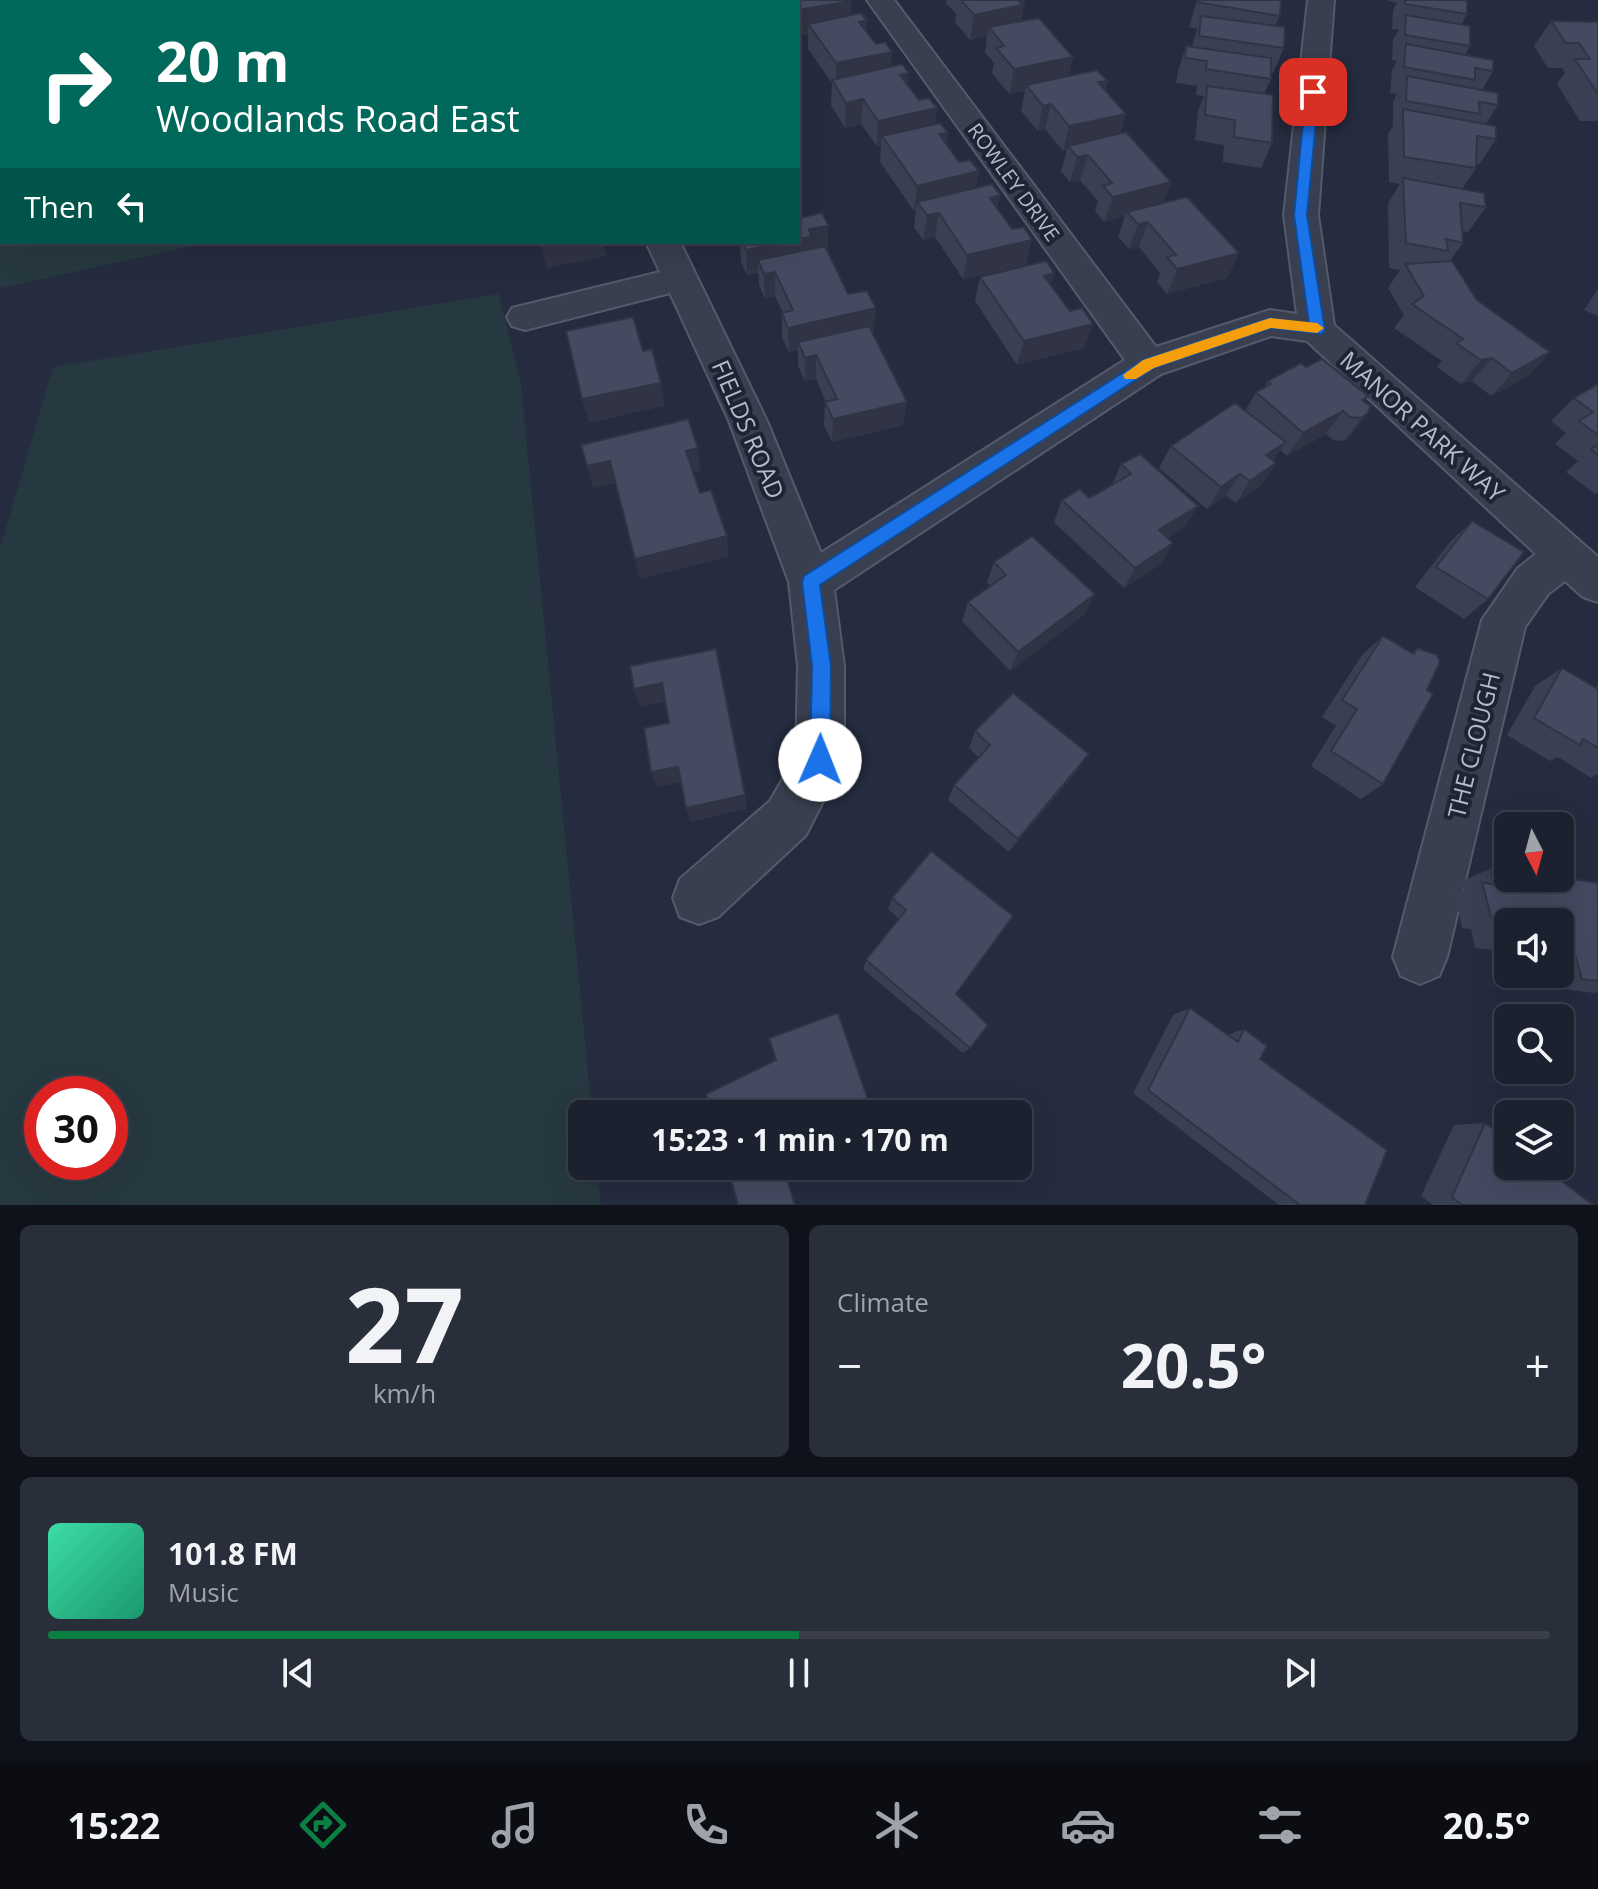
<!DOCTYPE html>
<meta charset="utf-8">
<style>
:root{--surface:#1c212f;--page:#292e3b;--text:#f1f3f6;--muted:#a0a3aa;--line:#3a3e4b;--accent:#0b8043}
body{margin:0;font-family:"Open Sans",sans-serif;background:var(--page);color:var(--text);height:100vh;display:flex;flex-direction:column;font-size:30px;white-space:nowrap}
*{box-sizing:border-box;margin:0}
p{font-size:26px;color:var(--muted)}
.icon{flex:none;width:44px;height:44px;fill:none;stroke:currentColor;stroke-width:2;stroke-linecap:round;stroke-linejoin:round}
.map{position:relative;height:1205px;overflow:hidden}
.drawer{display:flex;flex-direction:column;gap:20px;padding:20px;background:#0f121a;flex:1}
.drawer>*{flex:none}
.guide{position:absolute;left:0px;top:0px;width:800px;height:244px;box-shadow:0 8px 32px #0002,0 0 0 2px var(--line);background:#00695c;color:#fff;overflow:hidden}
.needle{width:52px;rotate:174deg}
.controls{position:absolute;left:1494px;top:812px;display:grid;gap:16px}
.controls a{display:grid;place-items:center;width:80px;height:80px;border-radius:12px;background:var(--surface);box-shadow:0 8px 32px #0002,0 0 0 2px var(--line);font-size:40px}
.speed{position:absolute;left:24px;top:1076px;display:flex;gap:16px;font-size:40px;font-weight:700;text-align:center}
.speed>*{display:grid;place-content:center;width:104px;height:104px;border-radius:50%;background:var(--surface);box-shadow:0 8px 32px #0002,0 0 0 2px var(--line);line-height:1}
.speed .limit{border:12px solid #d22;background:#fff;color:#111}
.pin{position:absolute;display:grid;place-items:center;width:68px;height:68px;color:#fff;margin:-34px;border-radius:16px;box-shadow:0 4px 12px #0006}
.me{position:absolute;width:88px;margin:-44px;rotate:1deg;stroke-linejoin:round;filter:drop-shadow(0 0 6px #0008)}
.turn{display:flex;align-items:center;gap:28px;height:168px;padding:0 24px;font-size:36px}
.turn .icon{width:104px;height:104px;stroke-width:2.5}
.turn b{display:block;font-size:56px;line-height:68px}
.then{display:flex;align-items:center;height:76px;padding:0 24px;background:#0003;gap:16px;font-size:30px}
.big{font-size:60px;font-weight:700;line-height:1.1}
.drawer .widget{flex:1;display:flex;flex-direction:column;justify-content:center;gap:12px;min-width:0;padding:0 28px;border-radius:12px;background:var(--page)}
.drawer .dial{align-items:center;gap:0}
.dial b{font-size:104px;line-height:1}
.song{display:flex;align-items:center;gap:24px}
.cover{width:96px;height:96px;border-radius:12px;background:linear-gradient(135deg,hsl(160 70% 55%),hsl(160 70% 35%))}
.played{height:8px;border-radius:4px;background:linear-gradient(90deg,var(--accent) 50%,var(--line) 50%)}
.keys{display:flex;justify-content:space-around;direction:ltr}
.heat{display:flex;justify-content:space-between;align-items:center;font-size:44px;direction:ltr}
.drawer .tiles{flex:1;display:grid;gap:20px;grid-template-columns:1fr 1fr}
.widget:last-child{grid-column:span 2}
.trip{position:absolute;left:568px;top:1100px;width:464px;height:80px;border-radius:12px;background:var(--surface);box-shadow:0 8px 32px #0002,0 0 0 2px var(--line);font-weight:700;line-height:80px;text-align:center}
.tab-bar{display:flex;height:128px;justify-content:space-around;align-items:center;background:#0b0d13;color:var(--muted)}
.tab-bar .icon{width:56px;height:56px}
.tab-bar .current{color:var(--accent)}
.tab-bar b{font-size:36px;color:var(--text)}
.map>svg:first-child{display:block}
.green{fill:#273940;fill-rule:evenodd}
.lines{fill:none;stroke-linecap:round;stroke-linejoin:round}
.street-casing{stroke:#545a6a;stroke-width:4}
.street{fill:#393f4f;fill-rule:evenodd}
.wall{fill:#3a4053}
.shaded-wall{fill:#303444}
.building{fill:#444b61;stroke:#303444;stroke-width:2}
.route{fill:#1a73e8;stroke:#114b97;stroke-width:2}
.slow{fill:#f59e0b}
.labels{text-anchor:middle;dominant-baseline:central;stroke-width:8;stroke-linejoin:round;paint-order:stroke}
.far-street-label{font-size:20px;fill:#b6baca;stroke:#1e2434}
.street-label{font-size:24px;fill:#b6baca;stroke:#1e2434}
</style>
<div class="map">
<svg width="1598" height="1205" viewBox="0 0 1598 1205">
<rect width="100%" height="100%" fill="#252c3f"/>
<g class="green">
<polygon points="0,116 2,242 212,242 0,288"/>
<path d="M499,294L521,385L592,1114H582V1166H597L601,1205H0V549L53,367ZM42,1094H110V1162H42Z"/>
</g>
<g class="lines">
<g class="street-casing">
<g id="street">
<polygon points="540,0 566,0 567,2 541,2"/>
<polygon points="867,0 894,0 1156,347 1270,310 1297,314 1284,215 1308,0 1334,0 1318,215 1334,325 1598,557 1598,602 1583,597 1565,581 1548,594 1525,627 1447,957 1439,976 1420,984 1401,976 1393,957 1482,620 1518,568 1536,554 1307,341 1271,336 1161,374 834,590 844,666 844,760 806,835 718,917 699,924 680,917 673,898 680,879 770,801 796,756 798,666 789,582 729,421 670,293 525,330 512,326 507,317 512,308 660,272 646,242 680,242 767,421 821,553 1125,360"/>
</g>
</g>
<use href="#street" class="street"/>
</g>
<g class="wall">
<polygon points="773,0 850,0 850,15 867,32 891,67 908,85 919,100 937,108 935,124 946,145 976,188 1000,195 997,208 1026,265 963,279 935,237 923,240 914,227 916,210 914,211 880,162 881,145 877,146 861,124 845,128 831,105 832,83 808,49 808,34 798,2 774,2"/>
<polygon points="946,0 1025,0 1021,21 1068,76 1108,81 1105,90 1126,114 1120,134 1171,182 1163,203 1239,253 1227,278 1167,294 1157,282 1160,273 1139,247 1129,249 1118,237 1125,216 1104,222 1095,211 1098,201 1080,180 1070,182 1061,171 1067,150 1063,151 1045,129 1038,131 1021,111 1025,91 1009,94 992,73 994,63 985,52 987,36 970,40 955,22 956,14 946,3"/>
<polygon points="1197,0 1282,0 1280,16 1275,26 1284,48 1273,73 1271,73 1271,79 1264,94 1272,143 1261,168 1223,162 1224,145 1195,140 1198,111 1204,96 1196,95 1197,86 1176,83 1178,71 1186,46 1192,47 1197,29 1189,27"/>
<polygon points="1387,0 1467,0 1467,14 1461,25 1470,46 1465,55 1493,71 1482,90 1498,105 1486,124 1496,139 1479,165 1476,164 1476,168 1462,189 1486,207 1468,232 1462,231 1463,243 1450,261 1477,300 1550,352 1528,376 1491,396 1472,381 1461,384 1437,367 1442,361 1394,328 1404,315 1388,288 1400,270 1389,268 1388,203 1400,184 1389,182 1388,134 1393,126 1393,102 1397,94 1390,93 1392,70 1397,61 1392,60 1393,40 1399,30 1392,29 1393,10 1397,3"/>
<polygon points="1551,21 1598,22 1598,121 1580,121 1557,84 1565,73 1562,68 1548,68 1534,46"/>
<polygon points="802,216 828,250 848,294 874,332 872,333 903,425 832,442 824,425 825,402 826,402 816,379 805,381 798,366 798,350 789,352 782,337 782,313 783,313 775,296 765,299 759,285 758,273 747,275 741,262 740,242 798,242"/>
<polygon points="980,277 1051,285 1070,311 1084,348 1017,365 975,301"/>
<polygon points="1598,289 1598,316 1584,310"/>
<polygon points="1306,367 1368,396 1364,401 1368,413 1350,436 1344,441 1333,440 1326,434 1287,456 1280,450 1273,460 1276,463 1261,485 1236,503 1226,496 1207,509 1159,468 1171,446 1245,411 1256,392 1263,389 1268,381"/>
<polygon points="1598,384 1598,492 1595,494 1566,472 1578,461 1555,444 1566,433 1551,421 1574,398"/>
<polygon points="1121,464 1185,527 1168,538 1161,564 1124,588 1054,522 1062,500 1089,498 1112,485"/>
<polygon points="1472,521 1488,599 1464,619 1415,587 1450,542"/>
<polygon points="994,562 1085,614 1010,671 962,621 968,602 990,586 987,582"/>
<polygon points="1383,636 1411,653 1417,648 1383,784 1361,799 1311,766 1336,726 1322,717 1362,655"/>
<polygon points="1562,668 1596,687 1598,686 1598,774 1591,778 1558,757 1550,761 1507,735 1535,686"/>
<polygon points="975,731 1089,754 1078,770 1009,852 948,800 954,785 979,758 969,748"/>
<polygon points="931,851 956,994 970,1048 963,1053 863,969 866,960 899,919 888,909 892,898"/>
<polygon points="1508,867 1508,878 1565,878 1598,883 1598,992 1594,993 1549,987 1545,974 1560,974 1560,922 1508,922 1508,952 1475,948 1471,929 1462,928 1455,894 1464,890 1462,881 1490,869 1500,870"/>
<polygon points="1190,1008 1227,1035 1244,1029 1260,1059 1365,1205 1279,1205 1133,1093 1173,1015"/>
<polygon points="1485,1123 1593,1205 1433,1205 1421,1196 1454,1125"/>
</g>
<g class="shaded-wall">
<polygon points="446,0 500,0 500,2 447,2"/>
<polygon points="1021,0 1025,0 1021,22 989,27 987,36 970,40 974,15"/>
<polygon points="851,1 850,26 808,24 808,34 798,36 798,10"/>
<polygon points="867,20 866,46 859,22"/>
<polygon points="892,52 890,77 836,86 836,63"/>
<polygon points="1073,57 1067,83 1026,85 1025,91 1009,94 1014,69"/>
<polygon points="909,73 906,98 900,75"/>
<polygon points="1108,81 1100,106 1098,82"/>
<polygon points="863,99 861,124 845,128 846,103"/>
<polygon points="1051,104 1045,129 1038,131 1043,106"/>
<polygon points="937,108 934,133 882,136 881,145 877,146 878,121"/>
<polygon points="1126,114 1118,139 1068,146 1067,150 1063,151 1069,126"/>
<polygon points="948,133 944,158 939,134"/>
<polygon points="1088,155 1080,180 1070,182 1077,157"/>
<polygon points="979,171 974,196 917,202 916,210 914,211 917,186"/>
<polygon points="1171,182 1162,207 1127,212 1125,216 1104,222 1113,197"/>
<polygon points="802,191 802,216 798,217 798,192"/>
<polygon points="1000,195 994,220 990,198"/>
<polygon points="939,213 935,237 923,240 927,215"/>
<polygon points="1148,222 1139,247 1129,249 1138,224"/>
<polygon points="829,226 828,250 758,260 758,273 747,275 746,250 785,242 798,242 798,239 809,229"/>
<polygon points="1032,240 1026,265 963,279 967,255"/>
<polygon points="547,242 603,242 606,256 547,268 540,243"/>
<polygon points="1239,253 1227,278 1167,294 1177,269"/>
<polygon points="775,272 775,296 765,299 764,274"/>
<polygon points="1054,273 1047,298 1044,276"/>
<polygon points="876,308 874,332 801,349 798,342 798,350 789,352 788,328"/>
<polygon points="1093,324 1084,348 1017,365 1024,341"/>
<polygon points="1550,352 1528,376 1491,396 1512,373"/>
<polygon points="816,355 816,379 805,381 805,358"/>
<polygon points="1492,358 1472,381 1461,384 1481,360"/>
<polygon points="661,383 665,406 589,423 582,399"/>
<polygon points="907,402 903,425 832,442 833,419"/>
<polygon points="1343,411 1326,434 1287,456 1303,433"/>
<polygon points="1368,413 1350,436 1344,441 1361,418"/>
<polygon points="1286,442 1271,464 1266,455"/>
<polygon points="698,448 701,471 690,473 686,451"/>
<polygon points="610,461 616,483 593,488 587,466"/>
<polygon points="1276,463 1261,485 1236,503 1250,481"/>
<polygon points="1240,474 1226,496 1207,509 1221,487"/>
<polygon points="1198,506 1185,527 1147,551 1159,530"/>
<polygon points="727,536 729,557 640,579 635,559"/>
<polygon points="1173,543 1161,564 1124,588 1135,568"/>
<polygon points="1095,594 1085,614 1010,671 1018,652"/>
<polygon points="662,683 667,701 640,707 634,689"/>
<polygon points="1089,754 1078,770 1009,852 1018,839"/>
<polygon points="678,767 683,782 657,787 651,772"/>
<polygon points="745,795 747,809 690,822 686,808"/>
</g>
<g class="building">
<polygon points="618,0 670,0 659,2 618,2"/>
<polygon points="789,0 850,0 851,1 798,10 798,2 791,2"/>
<polygon points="961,0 1021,0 1019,1 1023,5 974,15"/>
<polygon points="1198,0 1281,0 1280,16 1197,2"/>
<polygon points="1405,0 1467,0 1467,14 1405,4"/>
<polygon points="861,13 867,20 859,22 876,44 885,42 892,52 836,63 808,24"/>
<polygon points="1406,15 1470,26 1470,46 1405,35"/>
<polygon points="1201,16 1285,27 1284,48 1199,36"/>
<polygon points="1039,18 1073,57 1014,69 996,48 1004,46 989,27"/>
<polygon points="1551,21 1598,22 1598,94 1575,59 1590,59 1579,43 1566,43"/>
<polygon points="1406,44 1493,60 1493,71 1475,68 1475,80 1404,67"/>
<polygon points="1186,46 1271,58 1271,79 1206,69 1207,61 1185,58"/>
<polygon points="902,64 909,73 900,75 919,100 929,98 937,108 878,121 863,99 846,103 832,80"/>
<polygon points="1097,70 1108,81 1098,82 1126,114 1069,126 1051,104 1043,106 1026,85"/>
<polygon points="1407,76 1498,93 1498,105 1479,102 1480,114 1406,101"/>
<polygon points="1207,86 1273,95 1272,143 1234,137 1235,120 1205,115"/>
<polygon points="1403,109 1496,126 1496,139 1477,136 1476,168 1404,157"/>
<polygon points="940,123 948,133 939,134 959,162 970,160 979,171 917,186 882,136"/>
<polygon points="1126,132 1171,182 1113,197 1103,186 1112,183 1088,155 1077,157 1068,146"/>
<polygon points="1403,178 1484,193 1486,207 1460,203 1463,243 1446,239 1448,251 1406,243"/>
<polygon points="992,184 1000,195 990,198 1012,229 1024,227 1032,240 967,255 939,213 927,215 917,202"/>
<polygon points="1187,197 1239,253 1177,269 1167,257 1176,255 1148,222 1138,224 1127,212"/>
<polygon points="798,208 802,217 822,213 829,226 809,229 811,237 798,239"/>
<polygon points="742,242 785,242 746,250"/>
<polygon points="825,246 848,294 867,291 876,308 788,328 782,313 793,310 775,272 764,274 758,260"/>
<polygon points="1046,261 1054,273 1044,276 1070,311 1082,308 1093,324 1024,341 980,277"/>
<polygon points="1452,261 1477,300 1550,352 1512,373 1492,358 1481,360 1456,343 1463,339 1412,304 1424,296 1405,264"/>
<polygon points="633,317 643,351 652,349 661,383 582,399 566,331"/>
<polygon points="869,326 907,402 833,419 825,402 837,399 816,355 805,358 798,342"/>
<polygon points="1322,359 1368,396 1362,400 1370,406 1368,413 1361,418 1350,417 1343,411 1303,433 1256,392 1271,384 1268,381 1301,363 1306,367"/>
<polygon points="1598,384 1598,435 1579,421 1593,412 1574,398"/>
<polygon points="1235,403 1286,442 1266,455 1276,463 1250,481 1240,474 1221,487 1171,446"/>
<polygon points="688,419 698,448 686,451 700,493 711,490 727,536 635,559 610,461 587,466 581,445"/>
<polygon points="1598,445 1598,455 1591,449"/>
<polygon points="1140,454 1198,506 1159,530 1173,543 1135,568 1062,500 1080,489 1089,498 1131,474 1121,464"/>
<polygon points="1472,521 1524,552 1488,599 1436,567"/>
<polygon points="1032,536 1095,594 1018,652 968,602 1006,575 994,562"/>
<polygon points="1383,636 1414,654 1417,648 1437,655 1440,662 1427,690 1433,694 1383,784 1331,751 1357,709 1342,700"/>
<polygon points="716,649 745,795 686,808 678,767 651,772 644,728 669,723 662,683 634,689 630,666"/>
<polygon points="1562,668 1598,689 1598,748 1583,739 1580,745 1534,718"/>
<polygon points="1013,693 1089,754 1018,839 954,785 990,745 975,731"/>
<polygon points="931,851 1013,916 956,994 988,1025 970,1048 866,960 906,910 892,898"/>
<polygon points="1560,863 1565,878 1598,883 1598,981 1582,979 1573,948 1560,946 1560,922 1508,922 1508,939 1505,938 1500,919 1491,917 1482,882 1494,885 1490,869 1508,871 1508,878 1560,878"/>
<polygon points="1190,1008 1238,1042 1244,1029 1267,1046 1260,1059 1387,1150 1365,1205 1300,1205 1148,1090"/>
<polygon points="838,1013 873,1114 711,1114 706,1094 776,1060 769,1038"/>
<polygon points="1485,1123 1508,1140 1508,1166 1542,1166 1593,1205 1462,1205 1452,1197"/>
<polygon points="727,1166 797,1166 785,1172 795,1205 738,1205"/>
<polygon points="856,1166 874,1166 859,1174"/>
</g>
<polygon class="route" points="1313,89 1319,92 1307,215 1325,330 1322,334 1271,328 1154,368 820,585 831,666 830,760 827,766 820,769 813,766 810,760 812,666 802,582 804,576 1143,360 1270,318 1309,324 1294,215 1306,92"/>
<polygon class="slow" points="1270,318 1317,323 1324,328 1317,333 1271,328 1154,368 1136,379 1125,379 1123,375 1143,360"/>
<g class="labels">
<g class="far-street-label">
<text transform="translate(1014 182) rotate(54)">ROWLEY DRIVE</text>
</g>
<g class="street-label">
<text transform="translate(1423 426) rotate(42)">MANOR PARK WAY</text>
<text transform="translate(749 429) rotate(67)">FIELDS ROAD</text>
<text transform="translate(1473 745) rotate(-76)">THE CLOUGH</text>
</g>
</g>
</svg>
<div class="controls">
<a><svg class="needle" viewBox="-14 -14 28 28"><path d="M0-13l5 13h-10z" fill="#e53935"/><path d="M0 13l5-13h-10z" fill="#a0a3aa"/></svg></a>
<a><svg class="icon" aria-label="sound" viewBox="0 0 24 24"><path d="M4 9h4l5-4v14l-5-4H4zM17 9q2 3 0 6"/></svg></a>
<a><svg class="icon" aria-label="search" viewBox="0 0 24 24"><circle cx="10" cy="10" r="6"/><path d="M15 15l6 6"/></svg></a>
<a><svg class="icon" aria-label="layers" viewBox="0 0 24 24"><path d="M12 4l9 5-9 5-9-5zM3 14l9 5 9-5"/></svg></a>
</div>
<div class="speed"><div class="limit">30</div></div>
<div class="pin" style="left:1313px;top:92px;background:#d93025"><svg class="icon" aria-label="arrive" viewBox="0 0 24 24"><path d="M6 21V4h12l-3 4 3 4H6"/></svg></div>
<svg class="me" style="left:820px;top:760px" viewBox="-20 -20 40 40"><circle r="19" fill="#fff"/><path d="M0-13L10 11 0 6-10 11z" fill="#1a73e8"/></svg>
<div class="trip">15:23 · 1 min · 170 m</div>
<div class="guide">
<div class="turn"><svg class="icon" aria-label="right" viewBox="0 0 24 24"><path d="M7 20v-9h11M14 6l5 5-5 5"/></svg><div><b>20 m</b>Woodlands Road East</div></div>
<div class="then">Then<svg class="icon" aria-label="left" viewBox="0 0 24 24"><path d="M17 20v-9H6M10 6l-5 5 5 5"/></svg></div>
</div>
</div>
<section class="drawer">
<div class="tiles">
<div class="widget dial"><b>27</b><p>km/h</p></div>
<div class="widget"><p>Climate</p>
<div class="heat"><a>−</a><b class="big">20.5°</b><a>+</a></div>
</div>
<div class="widget">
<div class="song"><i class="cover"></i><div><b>101.8 FM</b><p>Music</p></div></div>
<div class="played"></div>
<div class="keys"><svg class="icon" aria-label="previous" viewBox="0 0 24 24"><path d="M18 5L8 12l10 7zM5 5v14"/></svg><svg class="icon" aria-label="pause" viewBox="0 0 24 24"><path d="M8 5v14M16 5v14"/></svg><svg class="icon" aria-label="next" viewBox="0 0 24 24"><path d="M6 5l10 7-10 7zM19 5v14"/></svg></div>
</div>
</div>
</section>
<nav class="tab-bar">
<b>15:22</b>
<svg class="icon current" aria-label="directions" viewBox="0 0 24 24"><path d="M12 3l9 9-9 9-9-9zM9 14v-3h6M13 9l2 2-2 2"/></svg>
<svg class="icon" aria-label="music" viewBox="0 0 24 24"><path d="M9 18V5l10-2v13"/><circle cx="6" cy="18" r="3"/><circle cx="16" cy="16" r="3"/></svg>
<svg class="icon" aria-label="phone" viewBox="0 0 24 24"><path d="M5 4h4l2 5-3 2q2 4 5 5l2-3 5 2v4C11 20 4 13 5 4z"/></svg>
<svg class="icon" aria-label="climate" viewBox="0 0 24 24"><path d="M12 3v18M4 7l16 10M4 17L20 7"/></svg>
<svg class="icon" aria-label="car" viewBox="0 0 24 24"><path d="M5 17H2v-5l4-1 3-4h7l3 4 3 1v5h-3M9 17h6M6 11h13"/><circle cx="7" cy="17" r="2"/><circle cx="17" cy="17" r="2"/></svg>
<svg class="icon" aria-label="filters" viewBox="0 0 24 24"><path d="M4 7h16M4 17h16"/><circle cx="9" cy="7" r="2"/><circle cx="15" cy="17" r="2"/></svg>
<b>20.5°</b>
</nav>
